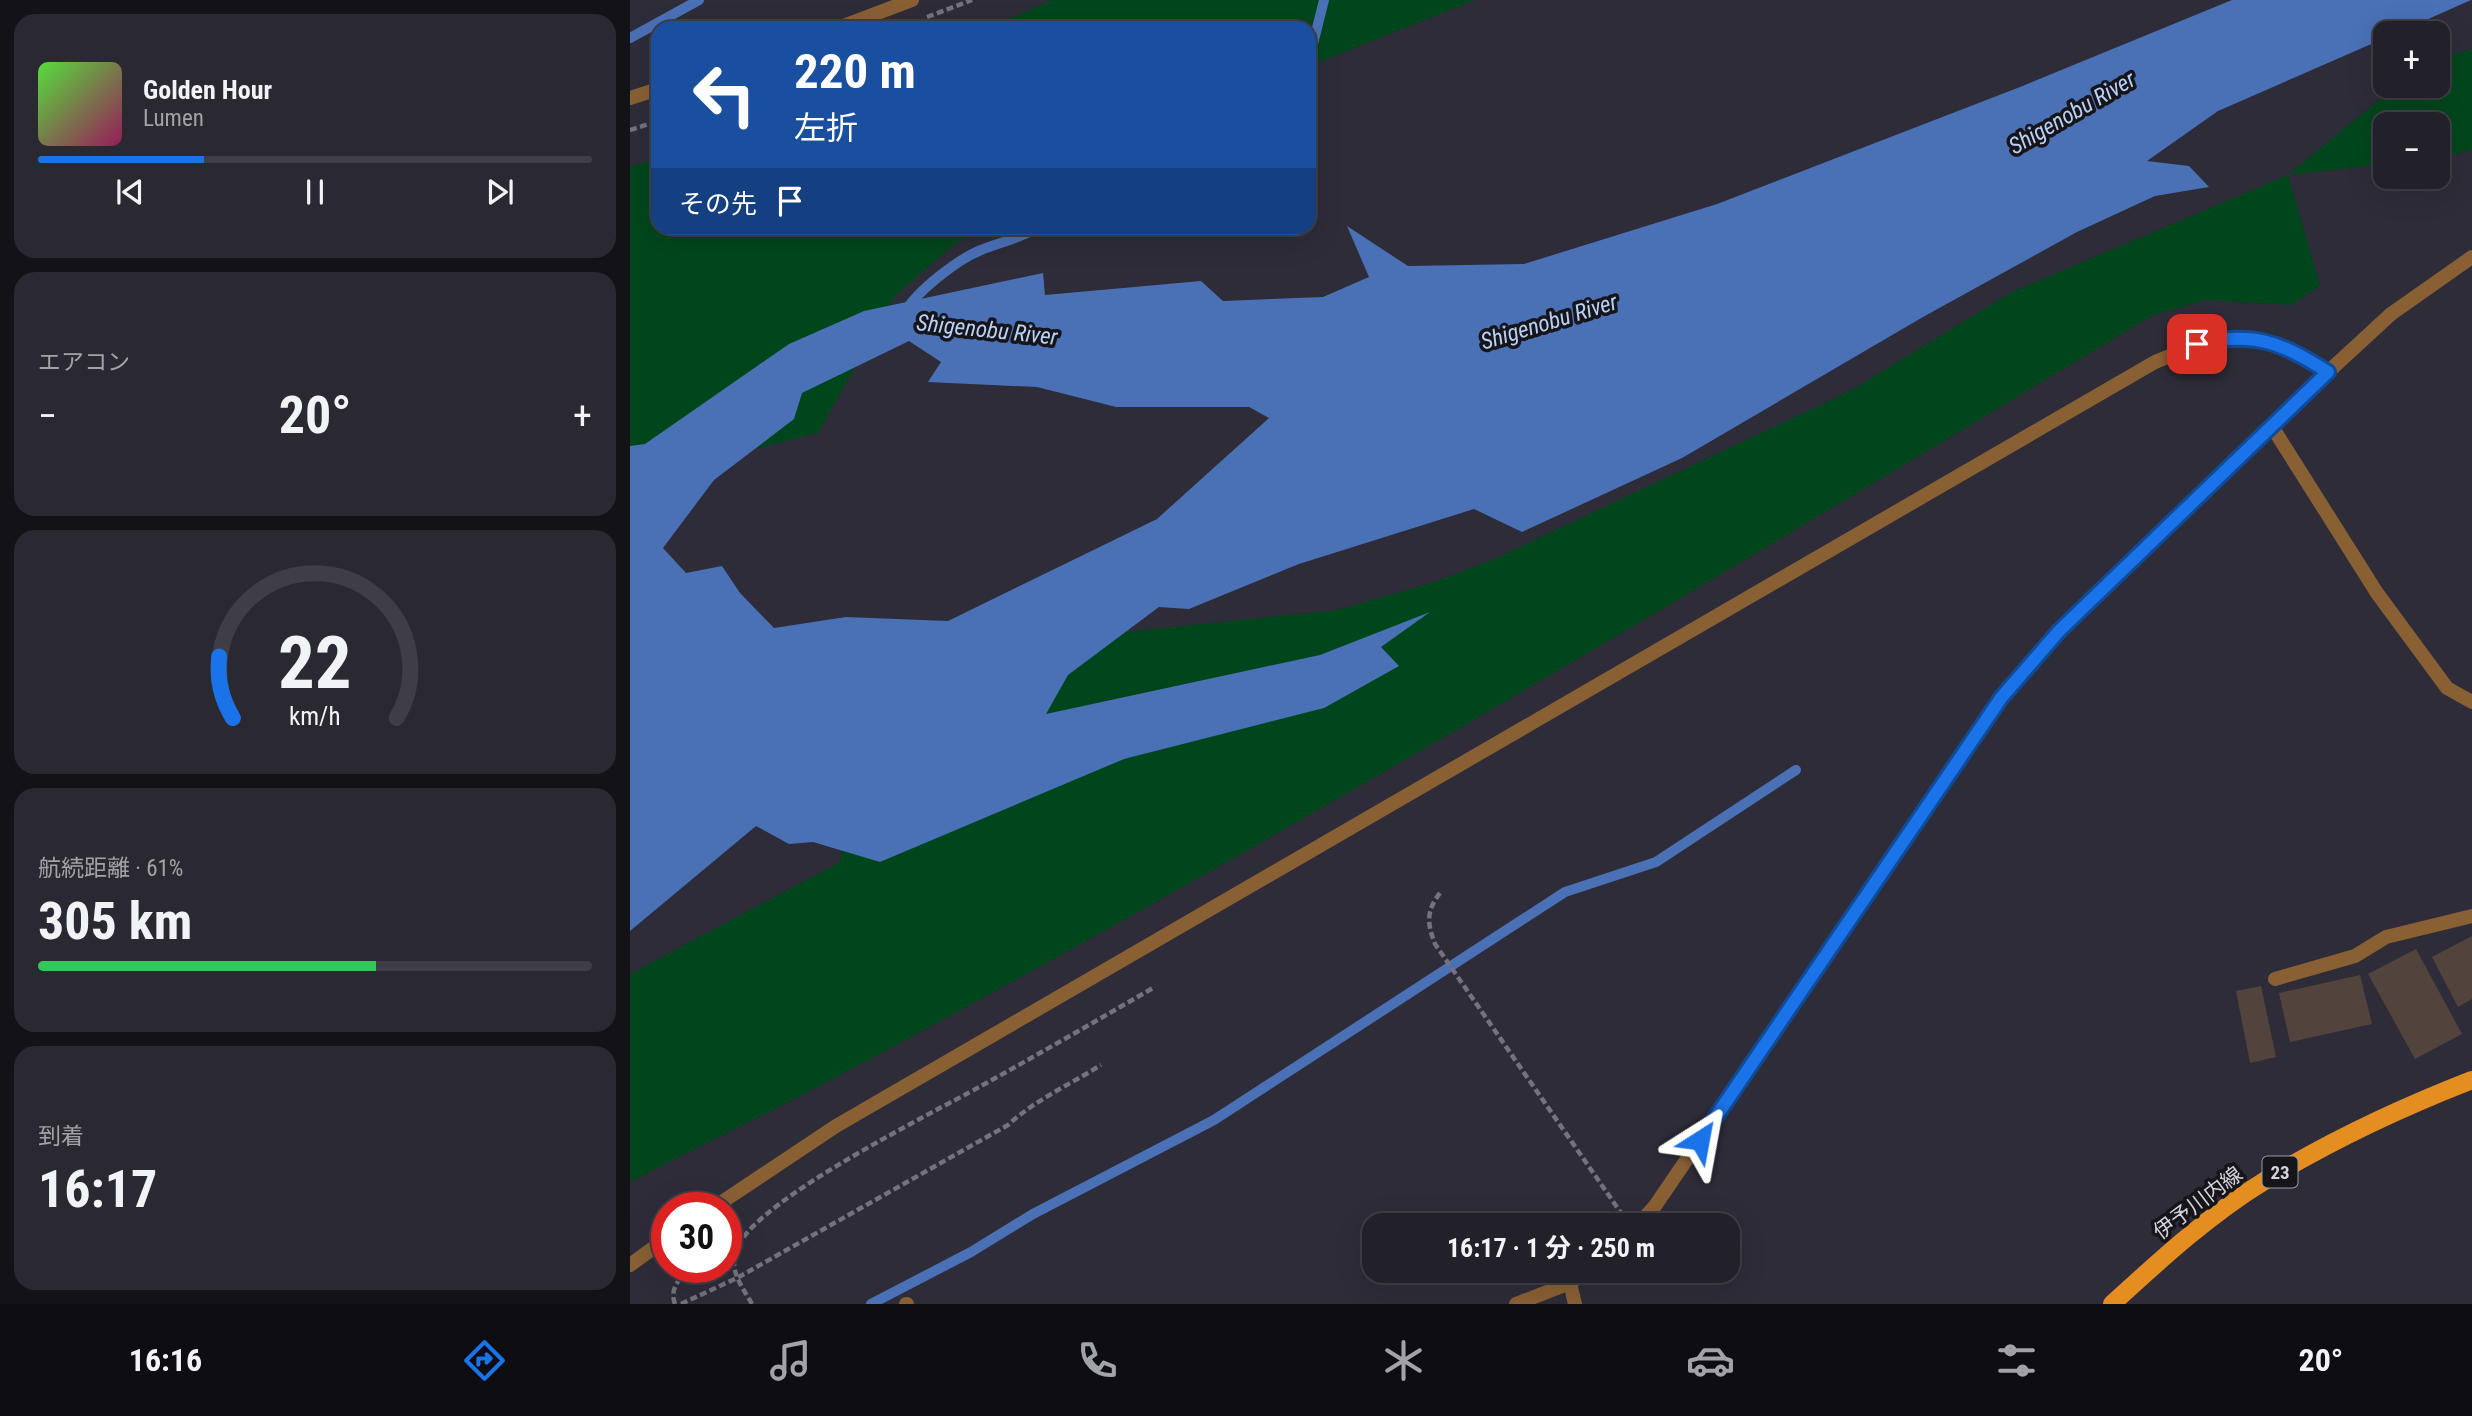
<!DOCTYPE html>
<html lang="ja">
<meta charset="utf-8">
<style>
:root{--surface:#22212a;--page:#2a2932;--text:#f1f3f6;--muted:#a2a3a8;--line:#3f3e47;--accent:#1a73e8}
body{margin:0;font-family:"Roboto Condensed","Noto Sans JP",sans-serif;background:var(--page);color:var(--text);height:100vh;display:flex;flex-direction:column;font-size:26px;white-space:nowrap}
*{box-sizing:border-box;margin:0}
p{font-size:23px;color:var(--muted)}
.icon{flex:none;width:38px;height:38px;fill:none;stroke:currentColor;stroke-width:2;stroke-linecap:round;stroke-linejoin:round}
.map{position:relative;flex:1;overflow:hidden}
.drawer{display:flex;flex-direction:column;gap:14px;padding:14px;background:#131217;width:630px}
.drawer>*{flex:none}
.banner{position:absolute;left:21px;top:21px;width:665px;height:214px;border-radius:21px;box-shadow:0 7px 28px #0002,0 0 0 2px var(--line);background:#1a4fa0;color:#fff;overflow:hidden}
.controls{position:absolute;left:1743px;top:21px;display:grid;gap:14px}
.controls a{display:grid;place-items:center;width:77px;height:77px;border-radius:14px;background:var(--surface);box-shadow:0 7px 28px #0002,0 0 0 2px var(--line);font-size:35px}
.speed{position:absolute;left:21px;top:1192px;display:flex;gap:14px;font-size:35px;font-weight:700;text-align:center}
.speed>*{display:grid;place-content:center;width:91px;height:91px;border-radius:50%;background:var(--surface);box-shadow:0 7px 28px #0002,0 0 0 2px var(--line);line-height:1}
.speed .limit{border:10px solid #d22;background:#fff;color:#111}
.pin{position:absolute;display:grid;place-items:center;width:60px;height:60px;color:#fff;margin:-30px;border-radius:14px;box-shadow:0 4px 10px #0006}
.me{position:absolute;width:77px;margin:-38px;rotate:34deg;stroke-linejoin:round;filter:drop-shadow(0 0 5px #0008)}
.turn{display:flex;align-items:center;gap:24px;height:147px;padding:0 28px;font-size:32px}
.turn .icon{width:91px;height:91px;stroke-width:2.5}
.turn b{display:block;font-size:49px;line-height:60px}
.then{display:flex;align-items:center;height:66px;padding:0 28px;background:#0003;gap:14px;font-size:26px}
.big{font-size:52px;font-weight:700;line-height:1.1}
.drawer .card{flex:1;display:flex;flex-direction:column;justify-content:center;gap:10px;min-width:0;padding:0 24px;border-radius:21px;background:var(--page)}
.drawer .dial{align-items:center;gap:0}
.dial svg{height:182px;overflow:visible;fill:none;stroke:var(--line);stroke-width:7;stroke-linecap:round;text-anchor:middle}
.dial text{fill:var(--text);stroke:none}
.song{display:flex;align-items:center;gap:21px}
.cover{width:84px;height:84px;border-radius:10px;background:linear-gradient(135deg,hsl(110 70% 55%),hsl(330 70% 35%))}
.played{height:7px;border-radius:4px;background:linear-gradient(90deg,var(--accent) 30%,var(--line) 30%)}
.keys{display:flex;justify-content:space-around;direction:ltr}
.heat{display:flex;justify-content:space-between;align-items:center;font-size:38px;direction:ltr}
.charge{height:10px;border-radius:5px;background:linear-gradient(90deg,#34c759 61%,var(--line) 0)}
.trip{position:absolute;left:732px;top:1213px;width:378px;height:70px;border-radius:21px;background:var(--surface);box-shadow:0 7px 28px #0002,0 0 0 2px var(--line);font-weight:700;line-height:70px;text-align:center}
.tabs{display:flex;height:112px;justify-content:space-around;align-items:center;background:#0e0d11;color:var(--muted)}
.tabs .icon{width:49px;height:49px}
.tabs .on{color:var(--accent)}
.tabs b{font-size:32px;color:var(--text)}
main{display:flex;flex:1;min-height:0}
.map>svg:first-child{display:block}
.green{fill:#00461d}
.water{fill:#4a70b6;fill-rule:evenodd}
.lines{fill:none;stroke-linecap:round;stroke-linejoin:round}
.stream{stroke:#4a70b6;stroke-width:10}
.building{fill:#52443d}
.path{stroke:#73727d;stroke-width:4.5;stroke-dasharray:7 3.5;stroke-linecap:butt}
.minor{stroke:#896034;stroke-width:14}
.primary{stroke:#e48e22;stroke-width:18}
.route-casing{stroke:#114b97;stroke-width:18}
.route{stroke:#1a73e8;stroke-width:12}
.labels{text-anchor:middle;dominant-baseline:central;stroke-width:7;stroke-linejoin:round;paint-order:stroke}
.shield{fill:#16151a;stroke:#9b9aa1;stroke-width:2}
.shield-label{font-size:19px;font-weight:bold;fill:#d4d3db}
.street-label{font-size:21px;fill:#d4d3db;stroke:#16151a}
.water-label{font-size:23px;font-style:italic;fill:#bad0f7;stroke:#16151a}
</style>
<main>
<section class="drawer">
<div class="card">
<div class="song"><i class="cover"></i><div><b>Golden Hour</b><p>Lumen</p></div></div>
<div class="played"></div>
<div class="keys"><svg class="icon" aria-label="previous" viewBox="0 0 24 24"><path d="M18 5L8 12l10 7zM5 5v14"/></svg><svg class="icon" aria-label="pause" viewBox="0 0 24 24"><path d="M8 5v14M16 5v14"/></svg><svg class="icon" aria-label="next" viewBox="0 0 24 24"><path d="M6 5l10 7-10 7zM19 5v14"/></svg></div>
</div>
<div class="card"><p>エアコン</p>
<div class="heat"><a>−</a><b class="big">20°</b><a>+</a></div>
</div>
<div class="card dial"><svg viewBox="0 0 100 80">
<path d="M14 69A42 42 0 1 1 86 69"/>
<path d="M14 69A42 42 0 0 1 8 42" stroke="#1a73e8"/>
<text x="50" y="56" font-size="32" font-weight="700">22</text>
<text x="50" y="72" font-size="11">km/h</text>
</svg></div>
<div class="card"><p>航続距離 · 61%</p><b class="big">305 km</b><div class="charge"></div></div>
<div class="card"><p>到着</p><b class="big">16:17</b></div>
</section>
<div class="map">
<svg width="1842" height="1304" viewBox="0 0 1842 1304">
<rect width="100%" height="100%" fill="#2d2c38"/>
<g class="green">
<polygon points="422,0 845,0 679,66 679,28 358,28"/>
<path d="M1842,49V149L1808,160V124H1755V164L1658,175L1690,286L1661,305L1576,300L1523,315C1108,565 693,815 266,1045C179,1093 89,1136 0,1182V974L210,862L220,796L398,642L708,610L801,583L862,560L1220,391L1382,292L1658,175L1766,86H1808V59Z"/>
<polygon points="28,158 28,228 353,228 322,246 265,296 188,433 31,472 0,451 0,167"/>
</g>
<path class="water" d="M1602,0H1841L1767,33H1755V38L1588,111L1517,161L1559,166L1579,187L1525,196L1447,232L1293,317L1052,458L892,532L844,509L669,564L559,609L529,607L438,675L416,714L690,655L800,612L751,647L769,666L694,708L494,759L250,862L183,842L159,844L126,826L0,931V446L15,444L159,344L234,311L413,273L415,295L571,281L593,301L693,297L739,277L717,226L778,266L894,264L1087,204L1390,87ZM279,341L311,362L298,382L407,387L486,407H619L639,418L527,519L318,621L216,617L144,628L110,593L92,566L56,573L33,548L84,480L164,419L172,393Z"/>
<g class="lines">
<g class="stream">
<polyline points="0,38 69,0"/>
<polyline points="679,60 694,0"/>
<path d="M275,312C287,291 328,259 351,250C371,242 388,239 407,228"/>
<polyline points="241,1304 341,1252 403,1214 584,1120 935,892 1026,862 1166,770"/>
</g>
</g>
<g class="building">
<polygon points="1842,936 1842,999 1828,1007 1802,957"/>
<polygon points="1786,949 1832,1034 1785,1059 1738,974"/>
<polygon points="1730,975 1742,1024 1660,1042 1649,993"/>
<polygon points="1631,986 1646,1057 1620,1063 1606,991"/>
</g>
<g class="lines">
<g class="path">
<polyline points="297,17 342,0"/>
<polyline points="0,130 28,121"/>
<path d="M810,893C796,911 797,923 805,944L991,1213"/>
<path d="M45,1304C39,1288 50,1279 60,1267"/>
<path d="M51,1304L107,1278L378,1125C405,1100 439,1085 471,1065"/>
<path d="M122,1304C111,1285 97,1268 108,1246C132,1197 299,1115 351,1086C409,1054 466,1021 523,988"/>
</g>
<g class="minor">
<polyline points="208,28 282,0"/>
<polyline points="0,98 28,89"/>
<polyline points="1641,425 1747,593 1817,688 1842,702"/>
<polyline points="1645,979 1725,956 1756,937 1842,916"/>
<path d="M83,1208L206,1126L1525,362C1603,330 1625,327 1698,372"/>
<polyline points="1008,1225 1025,1206 1371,698 1429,631 1698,372 1761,314 1842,257"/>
<polyline points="0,1265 37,1238"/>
<polyline points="940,1283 945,1304"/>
<polyline points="276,1304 277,1304"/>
<polyline points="886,1304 940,1283 959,1270"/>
</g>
<path class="primary" d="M1482,1304C1530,1260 1580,1214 1636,1180C1702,1140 1770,1108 1842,1080"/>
</g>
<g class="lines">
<g class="route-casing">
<path id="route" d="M1070,1140L1371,698L1429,631L1698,372C1650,342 1624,331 1567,344"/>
</g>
<use href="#route" class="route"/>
</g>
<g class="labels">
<rect class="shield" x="1632.5" y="1156.5" width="35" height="31" rx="5"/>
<g class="shield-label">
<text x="1650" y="1172">23</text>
</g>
<g class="street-label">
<text transform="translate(1568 1203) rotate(-37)">伊予川内線</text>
</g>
<g class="water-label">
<text transform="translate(1442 113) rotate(-30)">Shigenobu River</text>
<text transform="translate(919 322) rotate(-17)">Shigenobu River</text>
<text transform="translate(357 330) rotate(6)">Shigenobu River</text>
</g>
</g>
</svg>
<div class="controls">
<a>+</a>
<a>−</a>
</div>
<div class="speed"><div class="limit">30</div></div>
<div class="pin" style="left:1567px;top:344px;background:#d93025"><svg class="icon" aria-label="arrive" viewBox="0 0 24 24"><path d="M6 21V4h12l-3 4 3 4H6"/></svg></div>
<svg class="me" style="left:1070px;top:1140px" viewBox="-20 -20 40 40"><path d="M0-17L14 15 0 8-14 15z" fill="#1a73e8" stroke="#fff" stroke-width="4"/></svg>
<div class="trip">16:17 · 1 分 · 250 m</div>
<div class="banner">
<div class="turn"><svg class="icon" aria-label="left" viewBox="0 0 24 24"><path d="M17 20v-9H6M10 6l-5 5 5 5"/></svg><div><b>220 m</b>左折</div></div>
<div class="then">その先<svg class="icon" aria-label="arrive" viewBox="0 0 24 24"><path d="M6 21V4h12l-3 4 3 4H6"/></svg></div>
</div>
</div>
</main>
<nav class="tabs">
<b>16:16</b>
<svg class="icon on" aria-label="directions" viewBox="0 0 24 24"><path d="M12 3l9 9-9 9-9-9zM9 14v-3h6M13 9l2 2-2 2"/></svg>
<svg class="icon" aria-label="music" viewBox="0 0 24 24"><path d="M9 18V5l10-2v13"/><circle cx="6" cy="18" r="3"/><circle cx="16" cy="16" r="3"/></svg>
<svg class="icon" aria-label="phone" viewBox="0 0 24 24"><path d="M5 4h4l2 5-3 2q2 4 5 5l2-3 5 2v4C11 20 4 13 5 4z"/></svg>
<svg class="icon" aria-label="climate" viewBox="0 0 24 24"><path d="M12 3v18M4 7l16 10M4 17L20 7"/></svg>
<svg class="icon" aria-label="car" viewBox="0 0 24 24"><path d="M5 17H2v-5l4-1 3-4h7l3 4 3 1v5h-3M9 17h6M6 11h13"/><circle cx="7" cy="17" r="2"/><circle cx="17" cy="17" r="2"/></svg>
<svg class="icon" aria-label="filters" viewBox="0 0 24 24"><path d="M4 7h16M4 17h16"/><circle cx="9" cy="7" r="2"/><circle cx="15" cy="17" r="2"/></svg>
<b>20°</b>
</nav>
